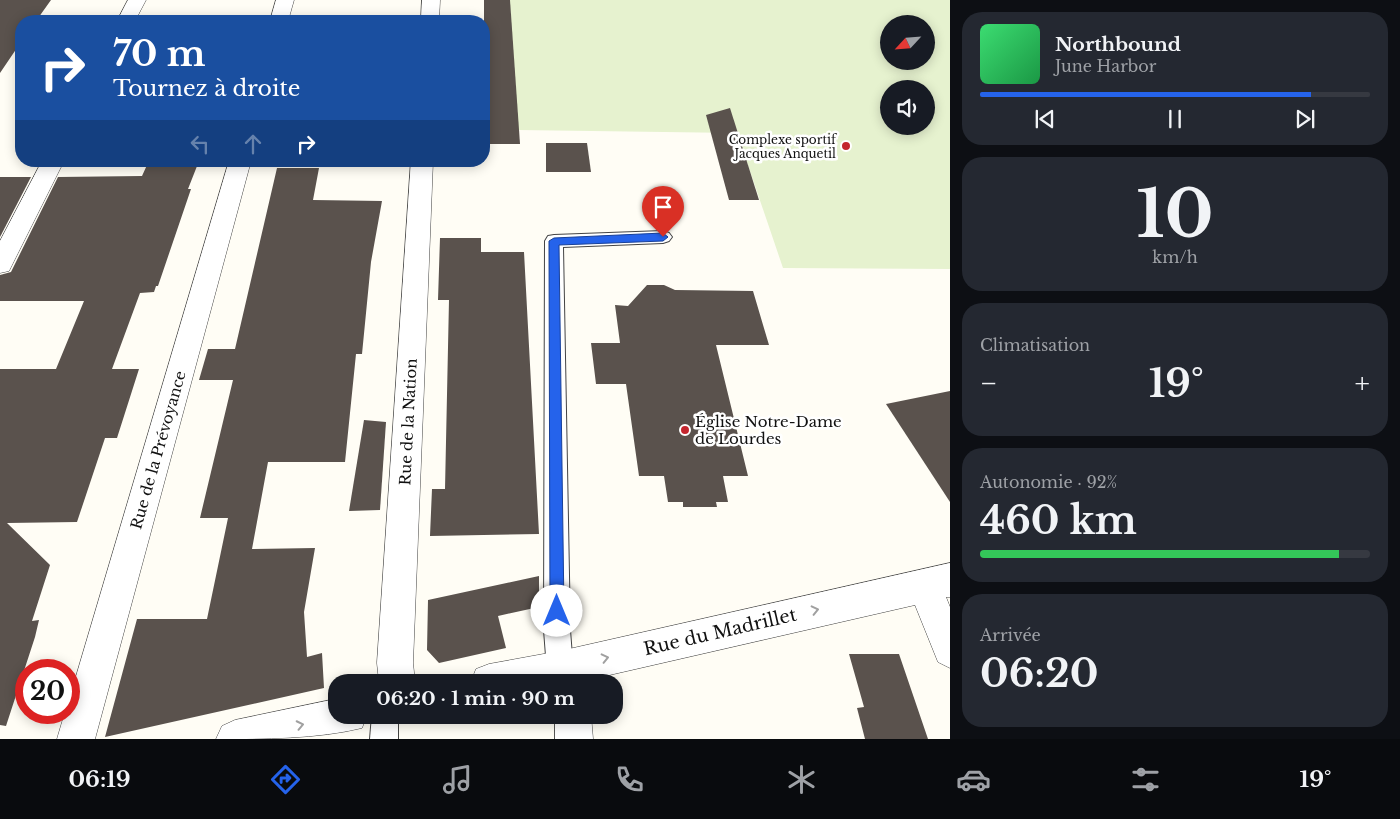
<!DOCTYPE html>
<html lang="fr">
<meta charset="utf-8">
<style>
:root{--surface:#171b24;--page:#242831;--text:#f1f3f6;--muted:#9ea1a6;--line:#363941;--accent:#2563eb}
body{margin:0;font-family:"Libre Baskerville",serif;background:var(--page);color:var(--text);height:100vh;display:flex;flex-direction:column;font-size:19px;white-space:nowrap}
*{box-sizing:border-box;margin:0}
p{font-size:16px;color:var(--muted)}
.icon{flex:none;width:28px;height:28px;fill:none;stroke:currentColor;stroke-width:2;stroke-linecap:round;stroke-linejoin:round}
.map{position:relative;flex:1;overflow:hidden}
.side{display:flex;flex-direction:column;gap:12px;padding:12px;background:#0d0f14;width:450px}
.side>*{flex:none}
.guide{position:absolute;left:15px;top:15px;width:475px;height:152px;border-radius:20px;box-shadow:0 2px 12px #0003;background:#1a4fa0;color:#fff;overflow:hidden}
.needle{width:32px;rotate:244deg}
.tools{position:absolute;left:880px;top:15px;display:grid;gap:10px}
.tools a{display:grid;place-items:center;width:55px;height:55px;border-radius:50%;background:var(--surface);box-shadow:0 2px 12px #0003;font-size:25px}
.speed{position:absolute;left:15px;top:659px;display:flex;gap:10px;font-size:25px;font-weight:700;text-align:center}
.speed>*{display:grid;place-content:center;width:65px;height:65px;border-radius:50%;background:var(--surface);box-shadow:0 2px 12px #0003;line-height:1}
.speed .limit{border:8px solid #d22;background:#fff;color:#111}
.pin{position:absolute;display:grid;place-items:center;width:42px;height:42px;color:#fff;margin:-51px -21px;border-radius:50% 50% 50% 0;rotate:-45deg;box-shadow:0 0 5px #0007}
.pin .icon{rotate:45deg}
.me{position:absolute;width:55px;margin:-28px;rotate:0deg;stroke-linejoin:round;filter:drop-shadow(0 0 4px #0008)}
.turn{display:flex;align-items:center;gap:18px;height:105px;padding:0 15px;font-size:22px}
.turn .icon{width:65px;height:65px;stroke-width:2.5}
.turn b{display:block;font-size:35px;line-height:42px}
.lanes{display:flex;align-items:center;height:48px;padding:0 15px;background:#0003;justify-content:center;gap:25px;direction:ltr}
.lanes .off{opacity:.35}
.big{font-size:38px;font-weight:700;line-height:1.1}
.side .card{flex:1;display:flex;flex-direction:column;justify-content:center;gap:8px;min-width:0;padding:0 18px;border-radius:20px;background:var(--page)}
.side .dial{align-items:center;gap:0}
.dial b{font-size:65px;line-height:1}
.song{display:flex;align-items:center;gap:15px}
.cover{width:60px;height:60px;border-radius:8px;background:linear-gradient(135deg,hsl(140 70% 55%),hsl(140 70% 35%))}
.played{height:5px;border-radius:2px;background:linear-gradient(90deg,var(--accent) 85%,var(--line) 85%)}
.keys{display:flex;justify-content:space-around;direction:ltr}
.heat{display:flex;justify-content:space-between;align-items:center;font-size:28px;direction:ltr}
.charge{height:8px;border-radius:4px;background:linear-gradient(90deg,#34c759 92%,var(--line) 0)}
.trip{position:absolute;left:328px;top:674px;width:295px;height:50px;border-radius:20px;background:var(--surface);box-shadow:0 2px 12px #0003;font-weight:700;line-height:50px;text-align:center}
.menu{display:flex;height:80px;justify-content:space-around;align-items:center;background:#090b0e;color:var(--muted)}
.menu .icon{width:35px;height:35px}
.menu .current{color:var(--accent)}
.menu b{font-size:22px;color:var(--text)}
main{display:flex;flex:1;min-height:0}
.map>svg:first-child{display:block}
.pitch{fill:#e6f2cf;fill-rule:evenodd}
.building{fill:#5a524d}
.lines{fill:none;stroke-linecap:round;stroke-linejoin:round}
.lane-casing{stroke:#444;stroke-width:2}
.street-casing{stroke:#444;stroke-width:1}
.lane{fill:#fff;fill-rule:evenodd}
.street{fill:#fff;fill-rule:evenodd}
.oneway{stroke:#a0a0a0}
.route{fill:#2563eb;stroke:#184099}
.poi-dot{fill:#c4262e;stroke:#fff;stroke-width:2}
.labels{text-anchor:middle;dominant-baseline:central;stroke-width:5;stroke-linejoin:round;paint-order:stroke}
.far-poi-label{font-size:12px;fill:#111;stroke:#fff;text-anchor:end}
.poi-label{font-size:15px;fill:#111;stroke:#fff;text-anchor:start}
.street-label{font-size:15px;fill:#111;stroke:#fff}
.near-street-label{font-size:18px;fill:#111;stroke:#fff}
</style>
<main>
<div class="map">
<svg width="950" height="739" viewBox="0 0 950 739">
<rect width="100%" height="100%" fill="#fffdf5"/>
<path class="pitch" d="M507,0H950V269L783,268L737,133L518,130ZM889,24H926V61H889ZM889,89H926V126H889Z"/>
<g class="building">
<polygon points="0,0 51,0 36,21 21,21 21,42 0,73"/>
<polygon points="484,0 510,0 520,144 484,144"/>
<polygon points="730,108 759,200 729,200 706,115"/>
<polygon points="546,143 587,143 591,172 546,172"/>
<polygon points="155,161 199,161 188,189 191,189 158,286 156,286 154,292 140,293 112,369 139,369 117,438 105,438 77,522 7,523 50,565 32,621 39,620 35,637 6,726 0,725 0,369 56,369 84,301 0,301 0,275 11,272 58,177 142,176 147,165 154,165"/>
<polygon points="277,168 319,168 313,200 382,201 371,262 362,354 356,354 345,462 268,462 252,549 315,548 304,612 307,657 322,653 324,688 105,737 137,619 207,619 228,518 200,518 233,380 199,380 208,349 235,349"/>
<polygon points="0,177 31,177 0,237"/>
<polygon points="440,238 481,238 481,252 524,252 539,534 430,536 432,489 445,489 449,300 438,300"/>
<polygon points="647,285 664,285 675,290 753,291 769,345 716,345 748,476 723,476 728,502 716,502 717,507 683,507 683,502 668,502 664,476 639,476 626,384 596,384 591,343 620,343 615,305 628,306"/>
<polygon points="950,391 950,502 886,404"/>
<polygon points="364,420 386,422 380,510 349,511"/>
<polygon points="539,576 539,607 498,616 506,648 439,663 427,650 428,600"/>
<polygon points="849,654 899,654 928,739 865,739 857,708 864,707"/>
</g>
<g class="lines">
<g class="lane-casing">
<g id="lane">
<polygon points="663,231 669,233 672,237 669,241 663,243 563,247 570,630 573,669 569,678 560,682 551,678 547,669 544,630 545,241 548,236 554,235"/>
<polygon points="372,715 398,715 398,739 370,739"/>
</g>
</g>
<g class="street-casing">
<g id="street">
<polygon points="128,0 146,0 135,21 117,21"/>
<polygon points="276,0 294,0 288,21 270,21"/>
<polygon points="422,0 440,0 439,21 421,21"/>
<polygon points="42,161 64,161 9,271 0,273 0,241"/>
<polygon points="229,161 251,161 95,739 57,739 65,712 69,712 69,700"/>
<polygon points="411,161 433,161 413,663 415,682 379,682 377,663"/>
<polygon points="950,563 950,597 946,597 950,607 950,668 938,662 915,605 579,682 471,682 476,669 489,664 560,651"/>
<path d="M336,699V715H367L362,728C318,739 263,739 216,739L222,726L235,720Z"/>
<polygon points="555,715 591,715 593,739 555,739"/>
</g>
</g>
<use href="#lane" class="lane"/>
<use href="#street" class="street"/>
</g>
<defs><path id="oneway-chevron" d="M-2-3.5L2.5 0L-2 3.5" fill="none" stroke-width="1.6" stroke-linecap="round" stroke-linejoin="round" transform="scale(1.25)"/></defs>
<g class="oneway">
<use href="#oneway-chevron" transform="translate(815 610) rotate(-13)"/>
<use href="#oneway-chevron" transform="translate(605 658) rotate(-13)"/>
<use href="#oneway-chevron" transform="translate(300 725) rotate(-12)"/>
</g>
<polygon class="route" points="663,233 668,237 663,241 559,245 564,611 562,616 557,618 552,616 550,611 549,241 554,238"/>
<g class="poi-dot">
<circle cx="846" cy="146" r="5"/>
<circle cx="685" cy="430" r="5"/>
</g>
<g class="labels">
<g class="far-poi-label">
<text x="836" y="139">Complexe sportif<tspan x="836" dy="14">Jacques Anquetil</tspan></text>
</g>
<g class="poi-label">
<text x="695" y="421">Église Notre-Dame<tspan x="695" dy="17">de Lourdes</tspan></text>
</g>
<g class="street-label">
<text transform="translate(408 422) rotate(-87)">Rue de la Nation</text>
<text transform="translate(158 450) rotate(-74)">Rue de la Prévoyance</text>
</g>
<g class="near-street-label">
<text transform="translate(720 632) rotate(-13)">Rue du Madrillet</text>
</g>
</g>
</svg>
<div class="tools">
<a><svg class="needle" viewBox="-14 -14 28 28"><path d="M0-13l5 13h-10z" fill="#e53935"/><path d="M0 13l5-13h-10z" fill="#9ea1a6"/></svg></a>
<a><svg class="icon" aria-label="sound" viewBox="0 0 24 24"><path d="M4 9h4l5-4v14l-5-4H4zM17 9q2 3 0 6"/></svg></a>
</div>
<div class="speed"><div class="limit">20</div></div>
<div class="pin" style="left:663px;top:237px;background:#d93025"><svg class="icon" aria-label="arrive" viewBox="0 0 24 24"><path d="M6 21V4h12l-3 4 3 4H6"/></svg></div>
<svg class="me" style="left:557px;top:611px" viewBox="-20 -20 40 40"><circle r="19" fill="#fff"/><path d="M0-13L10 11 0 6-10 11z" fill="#2563eb"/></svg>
<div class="trip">06:20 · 1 min · 90 m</div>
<div class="guide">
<div class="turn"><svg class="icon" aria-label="right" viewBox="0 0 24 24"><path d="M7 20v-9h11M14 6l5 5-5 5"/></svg><div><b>70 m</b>Tournez à droite</div></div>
<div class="lanes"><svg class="icon off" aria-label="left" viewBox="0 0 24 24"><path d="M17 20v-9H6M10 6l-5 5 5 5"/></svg><svg class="icon off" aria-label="ahead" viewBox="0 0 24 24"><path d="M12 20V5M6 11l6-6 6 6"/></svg><svg class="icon" aria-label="right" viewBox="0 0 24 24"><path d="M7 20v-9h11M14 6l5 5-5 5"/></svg></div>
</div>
</div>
<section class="side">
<div class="card">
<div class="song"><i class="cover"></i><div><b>Northbound</b><p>June Harbor</p></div></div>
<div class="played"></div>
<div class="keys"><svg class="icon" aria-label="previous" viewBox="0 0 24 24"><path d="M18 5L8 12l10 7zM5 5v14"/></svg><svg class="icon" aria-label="pause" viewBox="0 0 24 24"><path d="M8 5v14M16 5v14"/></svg><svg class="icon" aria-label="next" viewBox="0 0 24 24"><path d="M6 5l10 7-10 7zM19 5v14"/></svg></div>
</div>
<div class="card dial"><b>10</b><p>km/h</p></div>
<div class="card"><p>Climatisation</p>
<div class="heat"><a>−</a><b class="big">19°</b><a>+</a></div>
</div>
<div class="card"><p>Autonomie · 92%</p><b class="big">460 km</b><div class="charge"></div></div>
<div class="card"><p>Arrivée</p><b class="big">06:20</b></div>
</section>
</main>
<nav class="menu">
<b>06:19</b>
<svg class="icon current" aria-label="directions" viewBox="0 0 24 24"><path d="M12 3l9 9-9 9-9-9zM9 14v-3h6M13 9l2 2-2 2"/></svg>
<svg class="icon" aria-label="music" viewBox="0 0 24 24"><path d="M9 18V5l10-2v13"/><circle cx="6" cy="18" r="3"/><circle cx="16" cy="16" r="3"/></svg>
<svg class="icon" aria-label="phone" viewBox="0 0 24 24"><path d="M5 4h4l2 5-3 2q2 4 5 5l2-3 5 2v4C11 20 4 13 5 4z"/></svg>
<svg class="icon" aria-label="climate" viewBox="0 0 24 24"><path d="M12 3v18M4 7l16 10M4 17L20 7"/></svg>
<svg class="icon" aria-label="car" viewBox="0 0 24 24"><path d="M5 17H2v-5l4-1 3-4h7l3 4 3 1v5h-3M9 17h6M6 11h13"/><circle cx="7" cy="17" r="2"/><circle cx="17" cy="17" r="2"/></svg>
<svg class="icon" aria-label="filters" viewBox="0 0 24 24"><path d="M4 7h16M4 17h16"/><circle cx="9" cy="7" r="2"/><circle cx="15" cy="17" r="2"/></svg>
<b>19°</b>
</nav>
